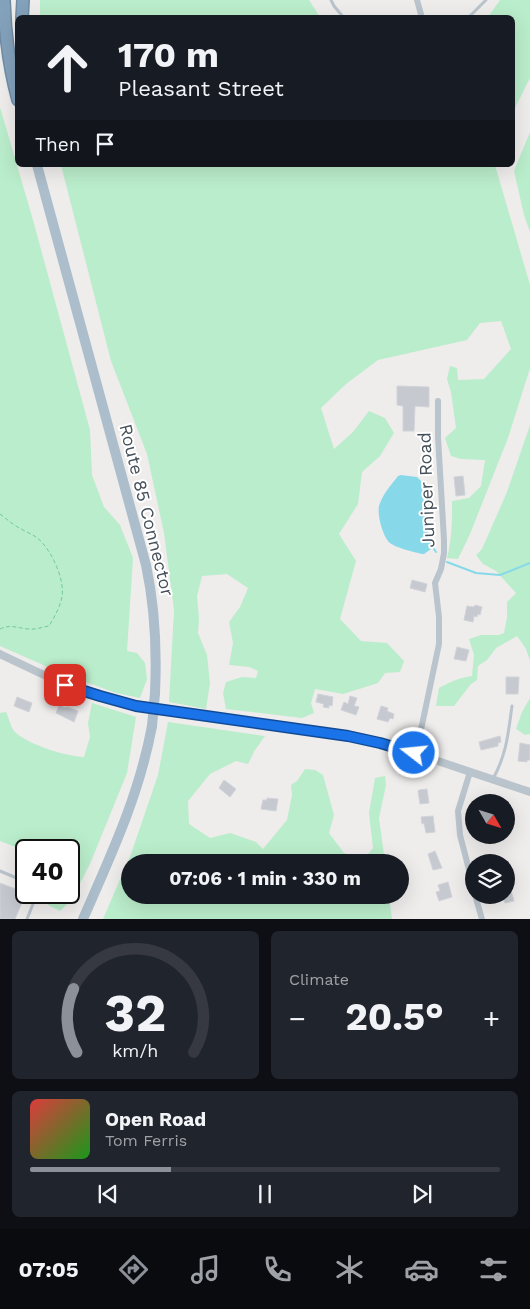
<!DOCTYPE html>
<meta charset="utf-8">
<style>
:root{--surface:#171b24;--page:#20242c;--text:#f1f3f6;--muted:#9ea1a6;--line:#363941;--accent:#8c9099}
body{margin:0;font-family:"Work Sans",sans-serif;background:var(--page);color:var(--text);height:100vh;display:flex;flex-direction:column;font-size:19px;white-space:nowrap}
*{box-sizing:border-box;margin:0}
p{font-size:16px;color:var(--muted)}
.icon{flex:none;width:28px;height:28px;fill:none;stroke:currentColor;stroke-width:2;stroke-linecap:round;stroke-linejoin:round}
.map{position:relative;height:919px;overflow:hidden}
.side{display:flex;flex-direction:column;gap:12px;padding:12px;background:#0d0f14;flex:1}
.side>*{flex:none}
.top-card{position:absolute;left:15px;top:15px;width:500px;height:152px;border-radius:8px;box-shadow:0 5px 20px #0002;background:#171b24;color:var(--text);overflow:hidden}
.needle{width:32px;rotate:129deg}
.fabs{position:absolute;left:465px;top:794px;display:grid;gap:10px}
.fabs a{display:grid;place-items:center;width:50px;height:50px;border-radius:50%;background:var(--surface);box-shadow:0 5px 20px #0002;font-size:25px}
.speed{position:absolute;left:15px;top:839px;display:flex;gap:10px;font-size:25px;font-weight:700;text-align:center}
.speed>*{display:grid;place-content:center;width:65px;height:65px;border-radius:50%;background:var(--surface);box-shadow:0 5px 20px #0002;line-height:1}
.speed .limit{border:2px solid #111;border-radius:8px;background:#fff;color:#111}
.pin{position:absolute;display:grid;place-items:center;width:42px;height:42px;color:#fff;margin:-21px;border-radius:10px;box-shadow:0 2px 8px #0006}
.me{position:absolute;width:55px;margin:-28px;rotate:286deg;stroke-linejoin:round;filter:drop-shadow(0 0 4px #0008)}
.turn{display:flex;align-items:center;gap:18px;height:105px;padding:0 20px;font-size:22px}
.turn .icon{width:65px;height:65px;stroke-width:2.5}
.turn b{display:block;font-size:35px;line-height:42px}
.then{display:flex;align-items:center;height:48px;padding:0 20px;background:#0003;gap:10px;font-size:19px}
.big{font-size:38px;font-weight:700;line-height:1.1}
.side .card{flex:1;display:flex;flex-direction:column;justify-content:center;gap:8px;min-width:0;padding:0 18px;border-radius:8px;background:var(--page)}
.side .dial{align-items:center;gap:0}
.dial svg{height:130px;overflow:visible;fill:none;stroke:var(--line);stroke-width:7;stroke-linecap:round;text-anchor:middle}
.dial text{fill:var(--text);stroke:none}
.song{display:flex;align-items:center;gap:15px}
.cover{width:60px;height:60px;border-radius:8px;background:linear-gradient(135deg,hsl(0 70% 55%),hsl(120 70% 35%))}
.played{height:5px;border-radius:2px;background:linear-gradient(90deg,var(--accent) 30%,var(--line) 30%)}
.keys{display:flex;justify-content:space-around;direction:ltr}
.heat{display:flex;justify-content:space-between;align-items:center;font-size:28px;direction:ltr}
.side .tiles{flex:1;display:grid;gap:12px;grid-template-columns:1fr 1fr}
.card:last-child{grid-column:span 2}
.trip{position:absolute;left:121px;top:854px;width:288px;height:50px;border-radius:25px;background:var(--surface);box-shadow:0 5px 20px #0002;font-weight:700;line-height:50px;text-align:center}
.tab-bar{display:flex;height:80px;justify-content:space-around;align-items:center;background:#090b0e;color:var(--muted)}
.tab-bar .icon{width:35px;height:35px}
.tab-bar .active{color:var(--accent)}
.tab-bar b{font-size:22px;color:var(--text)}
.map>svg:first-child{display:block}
.green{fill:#baedcb}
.water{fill:#87d9ea}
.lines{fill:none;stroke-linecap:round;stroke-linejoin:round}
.stream{stroke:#87d9ea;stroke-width:2}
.building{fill:#c6c9cf;stroke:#d0d3d8}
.motorway-casing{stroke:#6f8ca7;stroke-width:14}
.path{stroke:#72ca9b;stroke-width:1;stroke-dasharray:4 2.5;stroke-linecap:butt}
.service{stroke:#bac4cc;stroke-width:3}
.minor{stroke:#bac4cc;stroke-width:6}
.tertiary{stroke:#bac4cc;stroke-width:8}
.primary{stroke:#acbdcb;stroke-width:10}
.motorway{stroke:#84a1bb;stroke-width:11}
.primary-bridge{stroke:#acbdcb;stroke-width:10}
.route-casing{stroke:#114b97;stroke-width:12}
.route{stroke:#1a73e8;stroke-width:9}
.labels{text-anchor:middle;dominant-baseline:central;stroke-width:4;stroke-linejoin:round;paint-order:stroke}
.street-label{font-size:18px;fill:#455059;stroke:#fff}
</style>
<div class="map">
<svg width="530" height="919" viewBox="0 0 530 919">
<rect width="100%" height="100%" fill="#efecec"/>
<g class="green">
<polygon points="40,0 309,0 320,17 40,17"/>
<polygon points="500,0 530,0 530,78 513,112 512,18 488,17"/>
<polygon points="0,107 33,220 90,430 92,475 104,507 120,525 133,558 127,651 137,653 145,663 147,679 140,698 116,693 66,675 0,646"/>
<polygon points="530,132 530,232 524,215 514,171"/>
<path d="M61,165H495L530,285V368L508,438L470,534L458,559L447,558C452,539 452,521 452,501L469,498L481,486L485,460L461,459L451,456L445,438L456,428L451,392L447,379L450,366L457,368L458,380L484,379L511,349L501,321L480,323L467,340L378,360L346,384L321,408L334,449L353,432L369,411L385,418L394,433L380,456L362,472L358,504L339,534L356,561L340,619L361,641L387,643L404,661L400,672L385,673L378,683L343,694L315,689L311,703L314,713L302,718L226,709L223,693L226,682L242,677L256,678L258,671L249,667L229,665L233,643L229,622L240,607L248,588L227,574L202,576L197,596L199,618L198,633L207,655L210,683L206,709L169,702L174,610L164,533L147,454L111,361Z"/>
<path d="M530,425V661L526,649L517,636L496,648L487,660L478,666L477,680L471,684L454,706H436L439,688C450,682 459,678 472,676L474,655L469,639L481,635H499L504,633L507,618V602L516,593L496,571L483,564L476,555L482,549L507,492Z"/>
<polygon points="530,698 530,734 525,735 516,729 522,712"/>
<path d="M92,703L136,717L127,773L90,864L72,899L60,911L48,905L50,893L69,892V850H26V851L0,841V713L6,712C9,718 11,729 16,733C30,745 65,756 84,757L90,737L88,723Z"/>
<polygon points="168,722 265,736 255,750 248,764 236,761 210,774 188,801 189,824 210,838 230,833 256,842 263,849 287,820 292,795 291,785 297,781 305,769 315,770 323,775 334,815 329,833 344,853 363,860 373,848 369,813 375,778 385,776 386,785 379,818 385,862 130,862 130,895 389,895 392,919 103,919 131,854 158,775"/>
</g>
<path class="water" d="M401,475L417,477L421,481L429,537L432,546L431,549L424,554C419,554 394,547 390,543C383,537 377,515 379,506C382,495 391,485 398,476Z"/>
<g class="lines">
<g class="stream">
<polyline points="432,546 436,552"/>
<polyline points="447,562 476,573 500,575 530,563"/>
</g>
</g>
<g class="building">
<polygon points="397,386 429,387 429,407 415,406 414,431 403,431 403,406 397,405"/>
<polygon points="463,476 465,495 456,496 454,477"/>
<polygon points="412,580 427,584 425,592 410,588"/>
<polygon points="475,605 482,607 480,615 478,614 477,617 474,616 473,622 464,620 467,606 474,607"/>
<polygon points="457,647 469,650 466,661 454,659"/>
<polygon points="506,677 519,677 518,694 506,694"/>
<polygon points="318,694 333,697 332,706 329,705 329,708 323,707 324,704 316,702"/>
<polygon points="350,696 357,698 354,706 359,707 356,715 341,710 344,702 348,704"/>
<polygon points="17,697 32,703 29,712 14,706"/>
<polygon points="59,706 66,708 67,707 78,711 74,722 56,713"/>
<polygon points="381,706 388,708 387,711 394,714 393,719 390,718 388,722 377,719"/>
<polygon points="500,736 501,742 498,743 498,746 481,750 479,742"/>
<polygon points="520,743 530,745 530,760 527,760 527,762 518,761"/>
<polygon points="224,780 236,789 230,797 219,788"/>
<polygon points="427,789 429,803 420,804 418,791 419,790"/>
<polygon points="267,798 278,799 276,811 261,809 263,800 267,800"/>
<polygon points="433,816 435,832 426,833 424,823 422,824 421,817"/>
<polygon points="435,851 442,868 433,870 428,854"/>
<polygon points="506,880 508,880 514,901 505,903 503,895 506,895"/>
<polygon points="448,882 452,897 439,901 436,892 440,891 438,885"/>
<polygon points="0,883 26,893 15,919 0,919"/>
</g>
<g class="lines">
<g class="motorway-casing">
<g id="motorway">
<path d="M4,0C5,34 9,67 18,100"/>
<polyline points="22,18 23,0"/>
</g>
</g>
<path class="path" d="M0,514C5,518 10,522 16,526C22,530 30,533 36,537C51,548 65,579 62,597C60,607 54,618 49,626C42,627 35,630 28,629C18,628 10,624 0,629"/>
<g class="service">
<polyline points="331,0 334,6 344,18"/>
<polyline points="467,18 471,15 486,0"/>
<path d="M493,779C507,753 508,734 512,706"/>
<polyline points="0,871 26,882"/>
<polyline points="27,919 33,904 34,892"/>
</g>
<g class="minor">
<polyline points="417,0 422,18"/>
<polyline points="414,753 422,725 439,644 439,617 435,583 441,569 444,553 444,540 438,437 438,401"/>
<polyline points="470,772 458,811 460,835 474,889"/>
<polyline points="475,895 482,919"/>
</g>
<polyline class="tertiary" points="0,654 65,685 100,696 136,706 333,734 380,743 411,752 530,792"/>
<g class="primary">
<path d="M37,165L146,565C155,607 157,649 155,693"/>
<path d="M83,919C111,855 139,796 152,726"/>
</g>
<use href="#motorway" class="motorway"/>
<polyline class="primary-bridge" points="152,726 155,693"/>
</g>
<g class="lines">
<g class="route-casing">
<polyline id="route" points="65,685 100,696 136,706 348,736 380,743 414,753"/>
</g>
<use href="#route" class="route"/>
</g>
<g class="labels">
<g class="street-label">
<text transform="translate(426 490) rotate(-92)">Juniper Road</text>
<text transform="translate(147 510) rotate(76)">Route 85 Connector</text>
</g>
</g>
</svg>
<div class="fabs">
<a><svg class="needle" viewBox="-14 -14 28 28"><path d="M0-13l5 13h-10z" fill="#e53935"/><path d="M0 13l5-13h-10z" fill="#9ea1a6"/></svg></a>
<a><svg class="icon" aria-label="layers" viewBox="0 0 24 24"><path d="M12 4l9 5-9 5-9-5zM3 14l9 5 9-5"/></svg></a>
</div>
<div class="speed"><div class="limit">40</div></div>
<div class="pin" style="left:65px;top:685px;background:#d93025"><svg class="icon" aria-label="arrive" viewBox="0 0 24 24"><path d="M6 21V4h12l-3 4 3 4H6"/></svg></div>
<svg class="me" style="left:414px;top:753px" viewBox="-20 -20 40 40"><circle r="17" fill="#1a73e8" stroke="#fff" stroke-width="3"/><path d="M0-11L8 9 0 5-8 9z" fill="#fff"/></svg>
<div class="trip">07:06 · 1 min · 330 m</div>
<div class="top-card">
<div class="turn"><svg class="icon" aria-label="ahead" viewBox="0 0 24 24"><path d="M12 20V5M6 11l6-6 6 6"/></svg><div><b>170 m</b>Pleasant Street</div></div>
<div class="then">Then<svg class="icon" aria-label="arrive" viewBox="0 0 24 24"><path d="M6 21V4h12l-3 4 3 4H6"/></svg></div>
</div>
</div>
<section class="side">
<div class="tiles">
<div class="card dial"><svg viewBox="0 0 100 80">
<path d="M14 69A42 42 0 1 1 86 69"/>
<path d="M14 69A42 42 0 0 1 12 30" stroke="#8c9099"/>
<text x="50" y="56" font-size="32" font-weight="700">32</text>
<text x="50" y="72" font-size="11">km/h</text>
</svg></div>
<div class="card"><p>Climate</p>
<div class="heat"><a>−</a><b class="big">20.5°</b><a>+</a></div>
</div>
<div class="card">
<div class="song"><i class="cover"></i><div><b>Open Road</b><p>Tom Ferris</p></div></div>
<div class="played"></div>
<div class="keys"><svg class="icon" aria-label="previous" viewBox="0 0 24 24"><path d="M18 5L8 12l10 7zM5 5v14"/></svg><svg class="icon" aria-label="pause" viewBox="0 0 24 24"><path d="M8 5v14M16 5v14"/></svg><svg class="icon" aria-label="next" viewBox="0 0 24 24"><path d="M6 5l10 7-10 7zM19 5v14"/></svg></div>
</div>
</div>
</section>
<nav class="tab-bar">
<b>07:05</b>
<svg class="icon active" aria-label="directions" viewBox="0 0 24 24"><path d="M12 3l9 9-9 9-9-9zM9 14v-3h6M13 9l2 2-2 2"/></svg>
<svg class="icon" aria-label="music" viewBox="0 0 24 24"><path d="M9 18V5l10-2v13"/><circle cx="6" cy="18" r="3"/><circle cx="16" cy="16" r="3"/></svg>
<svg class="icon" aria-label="phone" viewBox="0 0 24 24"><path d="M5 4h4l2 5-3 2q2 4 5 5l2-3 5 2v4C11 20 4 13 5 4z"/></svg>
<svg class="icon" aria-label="climate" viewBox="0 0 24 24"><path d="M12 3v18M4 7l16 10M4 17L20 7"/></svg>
<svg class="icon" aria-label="car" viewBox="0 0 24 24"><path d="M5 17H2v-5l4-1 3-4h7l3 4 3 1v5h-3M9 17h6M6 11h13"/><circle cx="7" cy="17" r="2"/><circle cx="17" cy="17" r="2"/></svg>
<svg class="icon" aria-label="filters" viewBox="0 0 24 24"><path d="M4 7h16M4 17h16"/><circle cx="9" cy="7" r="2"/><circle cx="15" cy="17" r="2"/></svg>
</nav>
